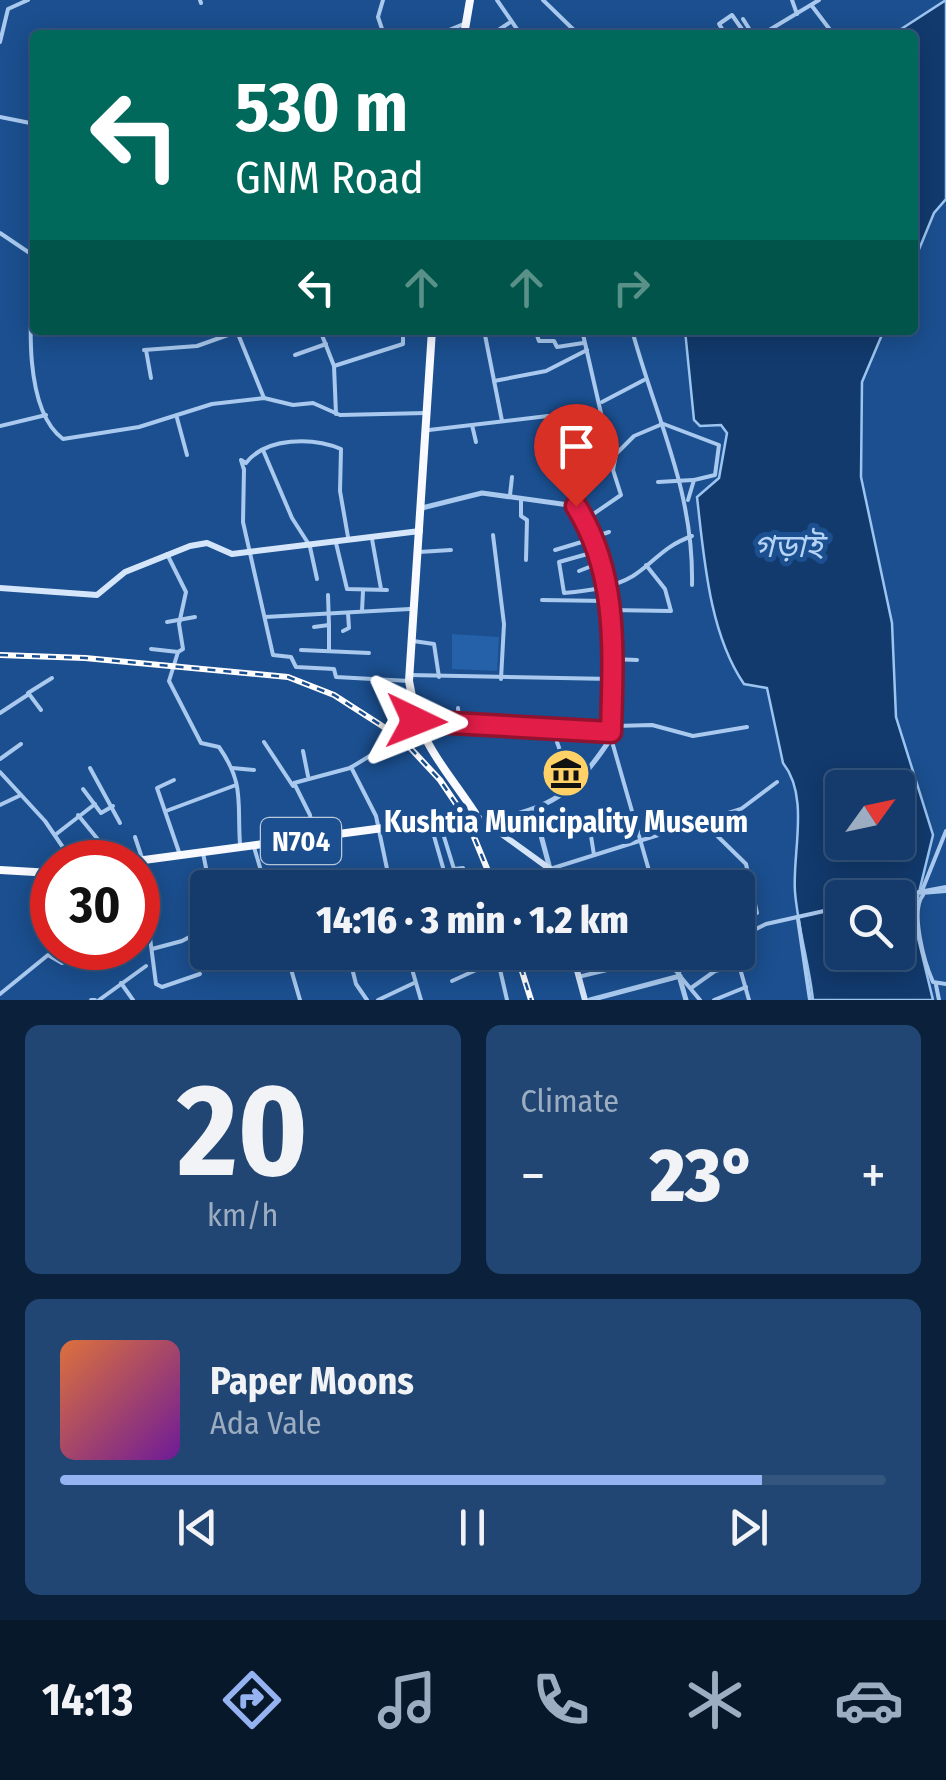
<!DOCTYPE html>
<meta charset="utf-8">
<style>
:root{--surface:#143b6b;--page:#214673;--text:#f1f3f6;--muted:#9dadc1;--line:#33557e;--accent:#95b2f1}
body{margin:0;font-family:"Fira Sans Condensed","Noto Sans Bengali",sans-serif;background:var(--page);color:var(--text);height:100vh;display:flex;flex-direction:column;font-size:38px;white-space:nowrap}
*{box-sizing:border-box;margin:0}
p{font-size:32px;color:var(--muted)}
.icon{flex:none;width:55px;height:55px;fill:none;stroke:currentColor;stroke-width:2;stroke-linecap:round;stroke-linejoin:round}
.map{position:relative;height:1000px;overflow:hidden}
.details{display:flex;flex-direction:column;gap:25px;padding:25px;background:#0b203b;flex:1}
.details>*{flex:none}
.top-card{position:absolute;left:30px;top:30px;width:888px;height:305px;border-radius:10px;box-shadow:0 5px 25px #0003,0 0 0 2px var(--line);background:#00695c;color:#fff;overflow:hidden}
.needle{width:65px;rotate:57deg}
.buttons{position:absolute;left:825px;top:770px;display:grid;gap:20px}
.buttons a{display:grid;place-items:center;width:90px;height:90px;border-radius:10px;background:var(--surface);box-shadow:0 5px 25px #0003,0 0 0 2px var(--line);font-size:50px}
.speed{position:absolute;left:30px;top:840px;display:flex;gap:20px;font-size:50px;font-weight:700;text-align:center}
.speed>*{display:grid;place-content:center;width:130px;height:130px;border-radius:50%;background:var(--surface);box-shadow:0 5px 25px #0003,0 0 0 2px var(--line);line-height:1}
.speed .limit{border:15px solid #d22;background:#fff;color:#111}
.pin{position:absolute;display:grid;place-items:center;width:85px;height:85px;color:#fff;margin:-102px -42px;border-radius:50% 50% 50% 0;rotate:-45deg;box-shadow:0 0 10px #0007}
.pin .icon{rotate:45deg}
.me{position:absolute;width:110px;margin:-55px;rotate:92deg;stroke-linejoin:round;filter:drop-shadow(0 0 8px #0008)}
.turn{display:flex;align-items:center;gap:35px;height:210px;padding:0 40px;font-size:45px}
.turn .icon{width:130px;height:130px;stroke-width:2.5}
.turn b{display:block;font-size:70px;line-height:85px}
.lanes{display:flex;align-items:center;height:95px;padding:0 40px;background:#0003;justify-content:center;gap:50px;direction:ltr}
.lanes .off{opacity:.35}
.big{font-size:75px;font-weight:800;line-height:1.1}
.details .card{flex:1;display:flex;flex-direction:column;justify-content:center;gap:15px;min-width:0;padding:0 35px;border-radius:15px;background:var(--page)}
.details .dial{align-items:center;gap:0}
.dial b{font-size:130px;line-height:1}
.song{display:flex;align-items:center;gap:30px}
.cover{width:120px;height:120px;border-radius:15px;background:linear-gradient(135deg,hsl(20 70% 55%),hsl(280 70% 35%))}
.played{height:10px;border-radius:5px;background:linear-gradient(90deg,var(--accent) 85%,var(--line) 85%)}
.keys{display:flex;justify-content:space-around;direction:ltr}
.heat{display:flex;justify-content:space-between;align-items:center;font-size:55px;direction:ltr}
.details .tiles{flex:1;display:grid;gap:25px;grid-template-columns:1fr 1fr}
.card:last-child{grid-column:span 2}
.trip{position:absolute;left:190px;top:870px;width:565px;height:100px;border-radius:10px;background:var(--surface);box-shadow:0 5px 25px #0003,0 0 0 2px var(--line);font-weight:800;line-height:100px;text-align:center}
.tab-bar{display:flex;height:160px;justify-content:space-around;align-items:center;background:#08182b;color:var(--muted)}
.tab-bar .icon{width:70px;height:70px}
.tab-bar .selected{color:var(--accent)}
.tab-bar b{font-size:45px;color:var(--text)}
.map>svg:first-child{display:block}
.green{fill:#2461a8}
.water{fill:#123a6d;stroke:#9cc4f0;stroke-width:2.5;fill-rule:evenodd}
.lines{fill:none;stroke-linecap:round;stroke-linejoin:round}
.minor{stroke:#a9c9ee;stroke-width:4}
.tertiary{stroke:#a9c9ee;stroke-width:5}
.secondary{stroke:#d6e6fa;stroke-width:6}
.trunk{stroke:#f8faff;stroke-width:8}
.rail-casing{stroke:#fff;stroke-width:6}
.rail{stroke:#1b4f8f;stroke-width:2.5;stroke-dasharray:8;stroke-linecap:butt}
.minor-bridge{stroke:#a9c9ee;stroke-width:4}
.route-casing{stroke:#92132f;stroke-width:25}
.route{stroke:#e11d48;stroke-width:18}
.labels{text-anchor:middle;dominant-baseline:central;stroke-width:10;stroke-linejoin:round;paint-order:stroke}
.shield{fill:#1b4f8f;stroke:#bbcadd;stroke-width:2.5}
.shield-label{font-size:28px;font-weight:bold;fill:#fff}
.poi-label{font-size:30px;font-weight:bold;fill:#fff;stroke:#1b4f8f}
.water-label{font-size:32px;font-style:italic;fill:#b5d3f5;stroke:#1b4f8f}
</style>
<div class="map">
<svg width="946" height="1000" viewBox="0 0 946 1000">
<rect width="100%" height="100%" fill="#1b4f8f"/>
<polygon class="green" points="452,634 499,637 497,671 452,669"/>
<g class="water">
<polygon points="946,0 946,199 934,213 913,264 912,35 892,35"/>
<path d="M685,330H884L862,382L861,477L892,623L896,717L933,835L913,917L933,1000H813C809,964 798,928 795,892C792,853 810,797 783,763L767,688L744,684C709,633 704,557 697,497L719,478L727,433L721,425L700,426L694,420ZM842,788H898V842H842ZM842,898H898V952H842Z"/>
</g>
<g class="lines">
<g class="minor">
<polyline points="200,0 201,3"/>
<polyline points="383,0 378,17 384,35"/>
<polyline points="497,0 521,35"/>
<polyline points="543,0 579,35"/>
<polyline points="792,0 797,14"/>
<polyline points="812,6 834,35"/>
<polyline points="743,19 753,35"/>
<polyline points="437,35 466,23"/>
<polyline points="491,35 509,23"/>
<polyline points="726,35 719,24 732,15 746,35"/>
<polyline points="761,35 819,0"/>
<polyline points="0,42 8,9 28,0"/>
<polyline points="0,117 35,124"/>
<path d="M0,233L34,256C31,304 20,407 63,439L139,427L212,404L264,398L293,405L313,403L340,415L426,413"/>
<polyline points="320,330 334,366 336,414"/>
<polyline points="484,330 502,421"/>
<polyline points="535,330 539,341 554,341 557,347 583,343"/>
<polyline points="582,330 603,422 616,454 613,470 621,495 586,519"/>
<path d="M632,330C656,419 694,490 692,585"/>
<polyline points="238,334 264,398"/>
<polyline points="144,350 197,346 242,330"/>
<polyline points="146,350 151,378"/>
<polyline points="295,355 326,344"/>
<polyline points="334,366 403,344 403,332 432,331"/>
<polyline points="494,381 546,371 587,350"/>
<polyline points="602,402 644,380"/>
<polyline points="177,418 187,455"/>
<polyline points="661,423 719,445 715,475 694,480 688,500"/>
<polyline points="472,425 476,442"/>
<polyline points="0,426 46,415"/>
<polyline points="429,430 548,416 568,430 601,422"/>
<polyline points="568,430 566,488 576,506"/>
<polyline points="263,450 292,518 308,543"/>
<polyline points="616,454 634,436 660,425"/>
<polyline points="244,469 243,522 273,655 291,657 296,667 334,669 336,677 409,681"/>
<path d="M244,470L241,460L246,463C266,437 313,437 341,449L340,491L348,537"/>
<polyline points="658,482 693,480"/>
<polyline points="510,495 512,477"/>
<polyline points="521,498 521,516 527,520 526,560"/>
<polyline points="493,535 504,624 501,679"/>
<polyline points="594,537 609,532"/>
<polyline points="372,539 381,589"/>
<polyline points="336,543 347,589 387,590"/>
<polyline points="310,547 317,579"/>
<polyline points="555,550 595,538"/>
<path d="M598,551L559,562L564,593C587,591 613,588 633,576C656,561 662,547 692,536"/>
<polyline points="419,552 451,550"/>
<polyline points="579,571 602,562"/>
<polyline points="542,600 607,601"/>
<polyline points="610,610 671,611 665,589 646,565"/>
<polyline points="362,611 363,591"/>
<polyline points="265,617 410,609"/>
<polyline points="167,622 195,617"/>
<polyline points="329,626 329,651"/>
<polyline points="314,627 329,625 328,595"/>
<polyline points="343,631 349,628 348,613"/>
<polyline points="413,641 434,644 439,677"/>
<polyline points="151,649 178,652 183,649 179,624 186,592 167,554"/>
<polyline points="301,650 369,653"/>
<path d="M178,652L169,681L201,743L219,747C245,784 237,803 240,844"/>
<polyline points="612,659 637,660"/>
<polyline points="409,675 612,679"/>
<polyline points="28,693 52,678"/>
<polyline points="458,708 459,722"/>
<polyline points="0,713 29,694 41,710"/>
<polyline points="421,721 610,732"/>
<polyline points="264,742 293,786"/>
<polyline points="557,742 573,787"/>
<polyline points="303,751 308,776"/>
<polyline points="0,759 21,744"/>
<polyline points="351,767 376,816 391,888"/>
<polyline points="90,768 120,823"/>
<polyline points="232,768 254,770"/>
<polyline points="0,772 45,821 73,862"/>
<polyline points="174,780 157,788 180,855"/>
<polyline points="83,789 101,813 113,806"/>
<polyline points="0,805 21,795"/>
<polyline points="166,811 236,785"/>
<polyline points="78,815 100,842 107,862"/>
<polyline points="702,821 746,864 757,913"/>
<polyline points="441,827 454,869 463,868 471,888"/>
<polyline points="432,829 446,878"/>
<polyline points="946,831 921,893 946,891"/>
<polyline points="55,835 95,804"/>
<polyline points="313,835 310,815 294,783 350,768 396,740"/>
<polyline points="591,836 594,855"/>
<polyline points="135,837 143,861"/>
<polyline points="254,847 266,888"/>
<polyline points="203,853 210,888"/>
<polyline points="140,861 156,984 162,987 200,974"/>
<polyline points="550,869 741,809 777,782"/>
<polyline points="653,887 709,872 718,888"/>
<polyline points="654,888 611,738 615,726 652,725 693,736 747,727"/>
<polyline points="738,888 752,888"/>
<path d="M923,895C910,911 924,962 933,982L946,984"/>
<polyline points="798,919 810,1000"/>
<polyline points="738,938 766,924 842,907"/>
<polyline points="152,949 182,941 208,927"/>
<polyline points="286,952 300,1000"/>
<polyline points="348,952 356,984 367,1000"/>
<polyline points="407,952 421,1000"/>
<polyline points="496,952 507,1000"/>
<polyline points="672,952 678,972 712,952"/>
<polyline points="445,963 470,952"/>
<polyline points="680,976 700,1000"/>
<polyline points="578,977 611,969"/>
<polyline points="452,981 498,960"/>
<polyline points="121,983 133,1000"/>
<polyline points="936,985 939,1000"/>
<polyline points="691,988 715,971 739,965 749,1000"/>
<polyline points="0,994 48,955 62,963 87,948"/>
<polyline points="91,1000 95,1000"/>
<polyline points="99,1000 146,966"/>
<polyline points="378,1000 414,983"/>
<polyline points="714,1000 746,987"/>
</g>
<g class="tertiary">
<path d="M422,508L482,493L576,506C619,575 612,658 611,738C574,794 552,808 487,821"/>
<polyline points="535,813 550,869 572,888"/>
<polyline points="654,952 678,972 686,1000"/>
<polyline points="590,1000 680,976"/>
</g>
<g class="secondary">
<polyline points="0,588 97,595 125,572 190,546 207,543 232,554 420,531"/>
<polyline points="478,817 550,869 554,888"/>
<polyline points="572,952 585,1000"/>
</g>
<g class="trunk">
<polyline points="464,35 470,0"/>
<path d="M432,330L409,681C420,747 440,760 475,813"/>
<polyline points="129,862 473,816"/>
<polyline points="0,870 52,873"/>
</g>
<g class="rail-casing">
<g id="rail">
<polyline points="0,655 85,658 288,677 334,695 401,738 440,780 467,820 495,888"/>
<polyline points="516,952 531,1000"/>
</g>
</g>
<use href="#rail" class="rail"/>
<polyline class="minor-bridge" points="887,898 946,887"/>
</g>
<g class="lines">
<g class="route-casing">
<path id="route" d="M416,721L611,732C613,652 619,575 576,506"/>
</g>
<use href="#route" class="route"/>
</g>
<defs>
<g id="museum-disc" transform="scale(2.5)"><circle r="9.5" fill="#ffd166" stroke="#1b4f8f"/><path d="M0-6L6-3V-2H-6V-3ZM-5-1h2V3h-2ZM-1-1h2V3h-2ZM3-1h2V3H3ZM-6 4H6V6H-6Z" fill="#111"/></g>
</defs>
<g fill-rule="evenodd">
<use href="#museum-disc" x="566" y="773"/>
</g>
<g class="labels">
<rect class="shield" x="261" y="818" width="80" height="46" rx="8"/>
<g class="shield-label">
<text x="301" y="841">N704</text>
</g>
<g class="poi-label">
<text x="566" y="822">Kushtia Municipality Museum</text>
</g>
<g class="water-label">
<text x="788" y="546">গড়াই</text>
</g>
</g>
</svg>
<div class="buttons">
<a><svg class="needle" viewBox="-14 -14 28 28"><path d="M0-13l5 13h-10z" fill="#e53935"/><path d="M0 13l5-13h-10z" fill="#9dadc1"/></svg></a>
<a><svg class="icon" aria-label="search" viewBox="0 0 24 24"><circle cx="10" cy="10" r="6"/><path d="M15 15l6 6"/></svg></a>
</div>
<div class="speed"><div class="limit">30</div></div>
<div class="pin" style="left:576px;top:506px;background:#d93025"><svg class="icon" aria-label="arrive" viewBox="0 0 24 24"><path d="M6 21V4h12l-3 4 3 4H6"/></svg></div>
<svg class="me" style="left:416px;top:721px" viewBox="-20 -20 40 40"><path d="M0-17L14 15 0 8-14 15z" fill="#e11d48" stroke="#fff" stroke-width="4"/></svg>
<div class="trip">14:16 · 3 min · 1.2 km</div>
<div class="top-card">
<div class="turn"><svg class="icon" aria-label="left" viewBox="0 0 24 24"><path d="M17 20v-9H6M10 6l-5 5 5 5"/></svg><div><b>530 m</b>GNM Road</div></div>
<div class="lanes"><svg class="icon" aria-label="left" viewBox="0 0 24 24"><path d="M17 20v-9H6M10 6l-5 5 5 5"/></svg><svg class="icon off" aria-label="ahead" viewBox="0 0 24 24"><path d="M12 20V5M6 11l6-6 6 6"/></svg><svg class="icon off" aria-label="ahead" viewBox="0 0 24 24"><path d="M12 20V5M6 11l6-6 6 6"/></svg><svg class="icon off" aria-label="right" viewBox="0 0 24 24"><path d="M7 20v-9h11M14 6l5 5-5 5"/></svg></div>
</div>
</div>
<section class="details">
<div class="tiles">
<div class="card dial"><b>20</b><p>km/h</p></div>
<div class="card"><p>Climate</p>
<div class="heat"><a>−</a><b class="big">23°</b><a>+</a></div>
</div>
<div class="card">
<div class="song"><i class="cover"></i><div><b>Paper Moons</b><p>Ada Vale</p></div></div>
<div class="played"></div>
<div class="keys"><svg class="icon" aria-label="previous" viewBox="0 0 24 24"><path d="M18 5L8 12l10 7zM5 5v14"/></svg><svg class="icon" aria-label="pause" viewBox="0 0 24 24"><path d="M8 5v14M16 5v14"/></svg><svg class="icon" aria-label="next" viewBox="0 0 24 24"><path d="M6 5l10 7-10 7zM19 5v14"/></svg></div>
</div>
</div>
</section>
<nav class="tab-bar">
<b>14:13</b>
<svg class="icon selected" aria-label="directions" viewBox="0 0 24 24"><path d="M12 3l9 9-9 9-9-9zM9 14v-3h6M13 9l2 2-2 2"/></svg>
<svg class="icon" aria-label="music" viewBox="0 0 24 24"><path d="M9 18V5l10-2v13"/><circle cx="6" cy="18" r="3"/><circle cx="16" cy="16" r="3"/></svg>
<svg class="icon" aria-label="phone" viewBox="0 0 24 24"><path d="M5 4h4l2 5-3 2q2 4 5 5l2-3 5 2v4C11 20 4 13 5 4z"/></svg>
<svg class="icon" aria-label="climate" viewBox="0 0 24 24"><path d="M12 3v18M4 7l16 10M4 17L20 7"/></svg>
<svg class="icon" aria-label="car" viewBox="0 0 24 24"><path d="M5 17H2v-5l4-1 3-4h7l3 4 3 1v5h-3M9 17h6M6 11h13"/><circle cx="7" cy="17" r="2"/><circle cx="17" cy="17" r="2"/></svg>
</nav>
